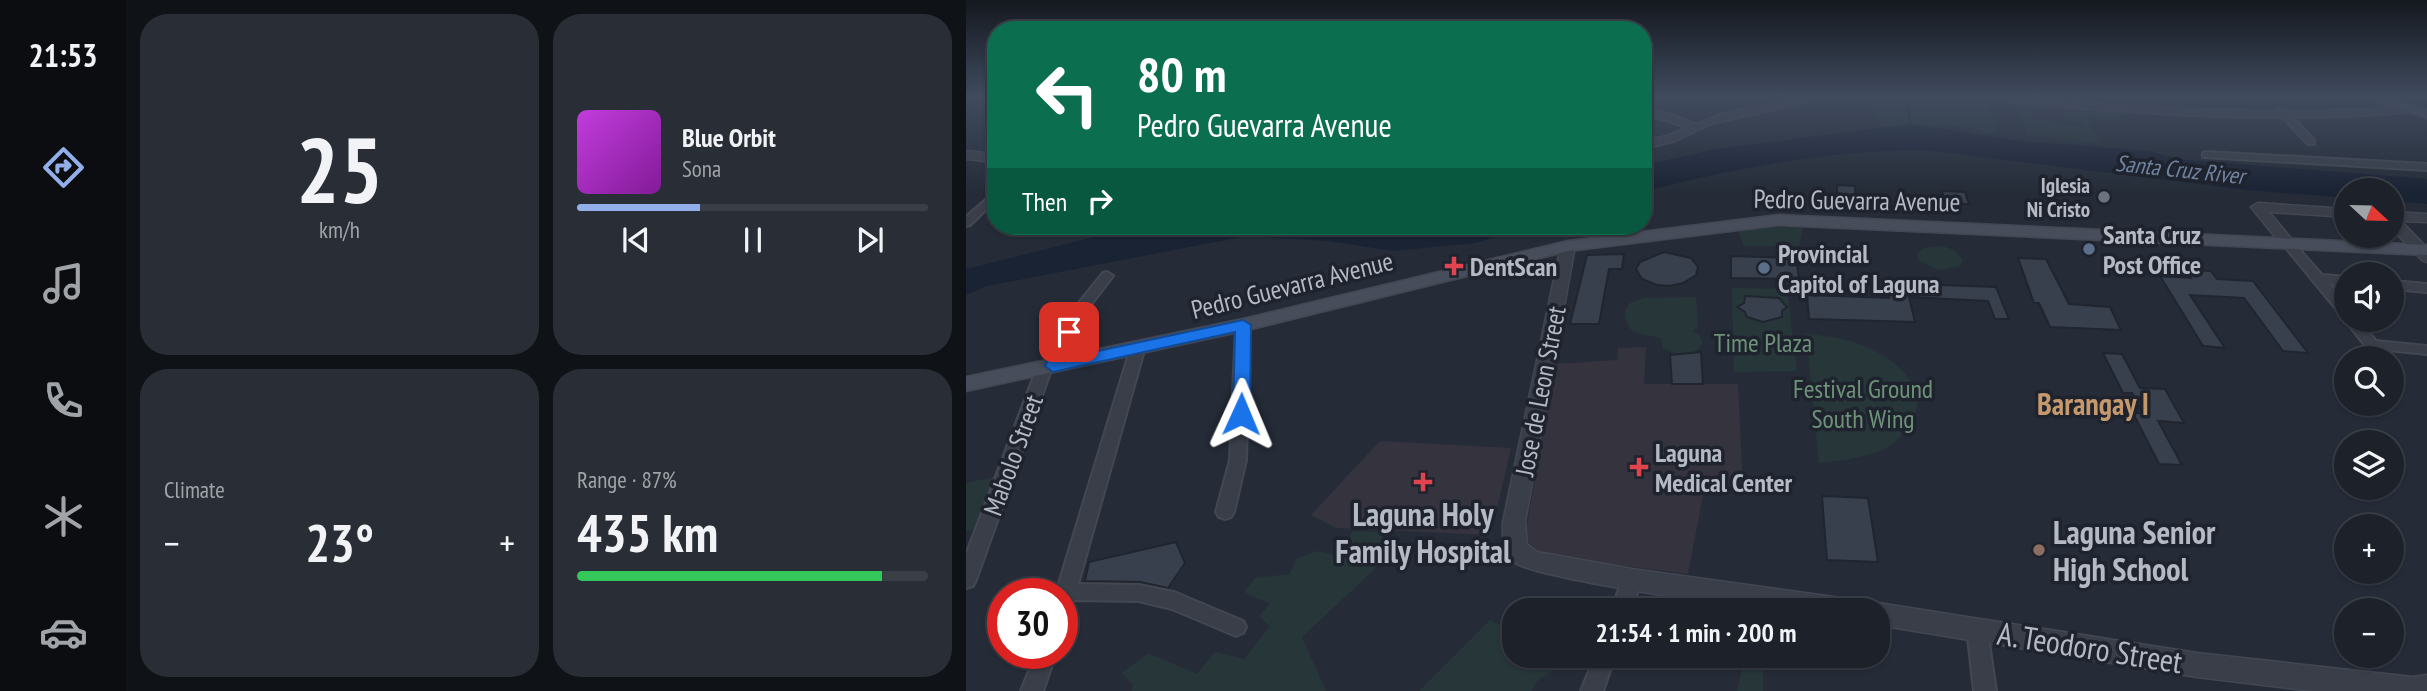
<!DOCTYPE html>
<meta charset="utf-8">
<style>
:root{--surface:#1c212a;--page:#292e36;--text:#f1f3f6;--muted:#a0a3a8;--line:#3a3e47;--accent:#93afea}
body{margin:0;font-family:"PT Sans Narrow",sans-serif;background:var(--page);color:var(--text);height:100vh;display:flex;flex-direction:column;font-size:26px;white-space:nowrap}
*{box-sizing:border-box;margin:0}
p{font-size:23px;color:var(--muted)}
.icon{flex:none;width:38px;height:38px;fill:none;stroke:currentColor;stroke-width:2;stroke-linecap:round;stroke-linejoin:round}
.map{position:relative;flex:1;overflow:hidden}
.details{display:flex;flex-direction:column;gap:14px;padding:14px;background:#0f1217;width:840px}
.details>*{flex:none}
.top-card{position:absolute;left:21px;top:21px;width:665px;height:214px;border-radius:28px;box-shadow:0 2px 5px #0004,0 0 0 2px var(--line);background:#0b6e4f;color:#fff;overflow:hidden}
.needle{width:46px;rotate:112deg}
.tools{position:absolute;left:1368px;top:178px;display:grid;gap:14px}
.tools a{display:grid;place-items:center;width:70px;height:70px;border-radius:50%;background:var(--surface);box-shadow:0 2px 5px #0004,0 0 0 2px var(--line);font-size:35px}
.speed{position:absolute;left:21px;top:578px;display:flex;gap:14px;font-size:35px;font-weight:700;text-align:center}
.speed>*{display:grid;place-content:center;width:91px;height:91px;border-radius:50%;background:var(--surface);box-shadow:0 2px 5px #0004,0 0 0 2px var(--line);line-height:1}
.speed .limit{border:10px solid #d22;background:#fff;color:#111}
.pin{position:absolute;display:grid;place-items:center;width:60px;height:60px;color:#fff;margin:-30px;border-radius:14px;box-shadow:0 4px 10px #0006}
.me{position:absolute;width:77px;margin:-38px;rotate:1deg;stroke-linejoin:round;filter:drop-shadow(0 0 5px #0008)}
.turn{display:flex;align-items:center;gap:24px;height:147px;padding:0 35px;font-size:32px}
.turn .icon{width:91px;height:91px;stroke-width:2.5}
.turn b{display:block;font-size:49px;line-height:60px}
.then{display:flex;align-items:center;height:66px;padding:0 35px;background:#0003;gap:14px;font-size:26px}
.big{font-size:52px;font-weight:800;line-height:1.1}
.details .tile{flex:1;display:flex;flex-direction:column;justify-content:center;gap:10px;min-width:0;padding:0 24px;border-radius:28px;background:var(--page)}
.details .dial{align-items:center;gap:0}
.dial b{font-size:91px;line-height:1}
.song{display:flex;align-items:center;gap:21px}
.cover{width:84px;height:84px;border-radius:10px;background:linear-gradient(135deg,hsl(290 70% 55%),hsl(290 70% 35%))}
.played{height:7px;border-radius:4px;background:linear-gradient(90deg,var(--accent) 35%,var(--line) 35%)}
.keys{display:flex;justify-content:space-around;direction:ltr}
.heat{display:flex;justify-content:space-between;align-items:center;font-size:38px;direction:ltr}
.charge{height:10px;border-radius:5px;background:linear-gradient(90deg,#34c759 87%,var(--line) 0)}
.details .tiles{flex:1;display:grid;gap:14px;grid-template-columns:repeat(2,1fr)}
.trip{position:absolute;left:536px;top:598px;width:388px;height:70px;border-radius:28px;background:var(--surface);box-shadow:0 2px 5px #0004,0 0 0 2px var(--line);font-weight:800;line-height:70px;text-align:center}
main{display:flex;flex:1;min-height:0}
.menu{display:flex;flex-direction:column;width:126px;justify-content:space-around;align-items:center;background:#0b0d11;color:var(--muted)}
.menu .icon{width:49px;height:49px}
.menu .current{color:var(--accent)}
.menu b{font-size:32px;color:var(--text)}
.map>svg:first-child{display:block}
.medical{fill:#35333e}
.green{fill:#273639}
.water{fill:#1a2334}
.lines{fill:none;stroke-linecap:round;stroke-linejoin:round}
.stream{stroke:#1a2334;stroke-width:2.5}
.building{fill:#38404e;stroke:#202530;stroke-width:2}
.minor-casing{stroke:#424752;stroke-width:4}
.tertiary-casing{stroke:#424752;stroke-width:3}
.secondary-casing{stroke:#424752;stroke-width:3}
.minor{fill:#393e49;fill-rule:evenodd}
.tertiary{fill:#393e49;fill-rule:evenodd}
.secondary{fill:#474d5b;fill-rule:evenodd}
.route{fill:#1a73e8;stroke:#114b97;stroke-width:2}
.worship-dot{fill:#6b7280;stroke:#1e232e;stroke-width:2.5}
.service-dot{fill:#5c6f8a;stroke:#1e232e;stroke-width:2.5}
.health-dot{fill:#e0444e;stroke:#1e232e;stroke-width:2.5}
.education-dot{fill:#8d6e63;stroke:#1e232e;stroke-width:2.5}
.labels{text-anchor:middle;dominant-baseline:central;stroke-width:7;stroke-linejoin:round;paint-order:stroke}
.far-poi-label{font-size:21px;font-weight:bold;fill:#b4b9c4;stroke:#1e232e;text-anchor:end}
.far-water-label{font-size:23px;font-style:italic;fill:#71829f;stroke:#1e232e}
.street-label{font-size:26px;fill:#b4b9c4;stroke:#1e232e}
.poi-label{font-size:26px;font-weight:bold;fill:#b4b9c4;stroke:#1e232e;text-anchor:start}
.park-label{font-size:26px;fill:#6e9279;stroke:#1e232e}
.quarter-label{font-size:30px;font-weight:bold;fill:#c6996d;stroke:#1e232e}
.near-poi-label{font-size:32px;font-weight:bold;fill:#b4b9c4;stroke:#1e232e}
.near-street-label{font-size:32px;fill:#b4b9c4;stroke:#1e232e}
</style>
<main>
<nav class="menu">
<b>21:53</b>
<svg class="icon current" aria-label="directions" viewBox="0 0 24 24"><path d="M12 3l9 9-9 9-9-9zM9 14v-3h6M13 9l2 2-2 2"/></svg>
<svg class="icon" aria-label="music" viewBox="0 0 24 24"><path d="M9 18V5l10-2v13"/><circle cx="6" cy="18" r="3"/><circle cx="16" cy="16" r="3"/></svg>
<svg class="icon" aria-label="phone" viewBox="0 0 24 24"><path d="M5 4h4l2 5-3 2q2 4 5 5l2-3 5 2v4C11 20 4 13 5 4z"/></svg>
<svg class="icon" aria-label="climate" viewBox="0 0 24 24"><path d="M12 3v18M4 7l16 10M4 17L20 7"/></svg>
<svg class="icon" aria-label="car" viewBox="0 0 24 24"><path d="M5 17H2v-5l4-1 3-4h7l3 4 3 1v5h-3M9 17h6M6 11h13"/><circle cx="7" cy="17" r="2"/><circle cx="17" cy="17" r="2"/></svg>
</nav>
<section class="details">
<div class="tiles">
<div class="tile dial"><b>25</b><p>km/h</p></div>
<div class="tile">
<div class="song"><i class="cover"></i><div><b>Blue Orbit</b><p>Sona</p></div></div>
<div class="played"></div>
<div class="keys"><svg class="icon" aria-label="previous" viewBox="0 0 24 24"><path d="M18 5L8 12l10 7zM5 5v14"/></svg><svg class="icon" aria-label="pause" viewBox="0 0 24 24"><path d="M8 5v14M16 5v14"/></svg><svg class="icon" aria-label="next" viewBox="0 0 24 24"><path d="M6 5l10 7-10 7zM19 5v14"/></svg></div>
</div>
<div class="tile"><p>Climate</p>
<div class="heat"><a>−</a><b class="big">23°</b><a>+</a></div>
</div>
<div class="tile"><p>Range · 87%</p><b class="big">435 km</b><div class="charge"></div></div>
</div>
</section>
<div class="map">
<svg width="1461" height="691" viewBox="0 0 1461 691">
<rect width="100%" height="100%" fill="#252c38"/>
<g class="medical">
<polygon points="680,347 678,384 772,384 777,488 738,490 722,574 583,556 572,551 563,542 560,530 589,364 651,360 652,348"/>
<polygon points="414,441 545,448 525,535 370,528 345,515"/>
</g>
<g class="green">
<path d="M904,96L1018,98L1031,129L1024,134C991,122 950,123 915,127Z"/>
<polygon points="1114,107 1148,109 1154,121 1118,116 1136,144 1061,135 1053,110 1067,113 1068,118 1117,128 1113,119 1106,123 1096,118 1098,113 1117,113"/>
<polygon points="837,227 833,246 778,246 771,228"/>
<polygon points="976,246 988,250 997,260 994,266 972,270 952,260 951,253 958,248"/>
<polygon points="766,288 821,289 831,371 768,372"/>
<path d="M730,297L732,326L726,331L733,335L737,342L728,353L712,355L697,348L695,338C673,333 660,337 659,310L664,303L678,298Z"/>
<path d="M840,333C861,337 883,338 903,348C935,363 970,394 940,429C936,434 931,441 925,445C904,458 877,460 853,463Z"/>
<polygon points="28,477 8,529 0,531 0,483"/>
<polygon points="387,531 417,532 410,568 336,637 360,691 165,691 167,685 156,673 182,653 231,674 249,652 278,659 304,626 293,616 304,604 278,592 289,578 324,574 330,559 351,551 372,556"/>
<polygon points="524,620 548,632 548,656 581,656 594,665 570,682 566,691 453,691"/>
<polygon points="768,656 797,656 797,691 771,691 778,661"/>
</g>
<g class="water">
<path d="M945,124L1046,140L1182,151L1211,159L1461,179V204L1426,201V191H1381V198L1281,190L959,150C872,149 762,169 677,192V165H680L749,149Z"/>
<polygon points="172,226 566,226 510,243 427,251 362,241 281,236 21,286 0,295 0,269"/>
</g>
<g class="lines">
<polyline class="stream" points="938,96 946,128"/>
</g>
<g class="building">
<polygon points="871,185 889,186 890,207 872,206"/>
<polygon points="976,191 999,192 1003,204 979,203"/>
<polygon points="698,252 725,258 732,267 730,275 717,283 704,286 691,285 676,279 670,269 674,262"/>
<polygon points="658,254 656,269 643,269 633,324 604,324 621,255"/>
<polygon points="765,256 830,258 833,279 765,278"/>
<polygon points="1052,258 1080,259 1103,304 1144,307 1155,330 1084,327 1073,303 1068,303"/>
<polygon points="1220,270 1245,271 1251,279 1287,281 1342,353 1317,351 1278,298 1224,295 1259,348 1237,346 1194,276 1225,278"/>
<polygon points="920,283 1030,287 1043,319 1029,319 1022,301 943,297 949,322 843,319 841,295 923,298"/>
<polygon points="779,296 813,298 821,307 816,311 816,317 797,322 781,317 779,312 771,307 778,303"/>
<polygon points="735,352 737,384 706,384 704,355"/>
<polygon points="1137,353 1156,354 1174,388 1199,389 1218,423 1192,421 1216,465 1193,464 1167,413 1177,413 1166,393 1157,393"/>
<polygon points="856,496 902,498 912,562 861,560"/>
<polygon points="210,542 219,563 202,588 174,582 119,581 123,562"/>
</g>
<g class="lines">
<g class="minor-casing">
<g id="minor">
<path d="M677,109C691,110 722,120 734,127L729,130C712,125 694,116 677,115Z"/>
<polygon points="1313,109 1319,109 1348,140 1348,144 1342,144 1313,113"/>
<polygon points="1240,152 1461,164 1461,170 1237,157 1237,153"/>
<polygon points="30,191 30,200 4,225 0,226 0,217"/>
<polygon points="1320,237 1324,239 1356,275 1381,277 1381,285 1363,284 1381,304 1381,317 1376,316 1316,243 1316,239"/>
<polygon points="141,272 147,276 116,316 92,369 85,370 10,580 7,586 0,588 0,555 71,368 73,365 81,364 103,315 137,273"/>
<polygon points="1426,281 1461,284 1461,292 1426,289"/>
<polygon points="1381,318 1381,320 1393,320 1410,341 1461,346 1461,354 1401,348 1379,320"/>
<polygon points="277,321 284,325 280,460 268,512 265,517 259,519 253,517 250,512 264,460 270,325"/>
<polygon points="172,343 179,347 112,584 173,585 208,592 277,621 280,627 277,633 270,636 206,609 173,601 107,600 103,612 96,615 96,593 90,593 165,347"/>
<polygon points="666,571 673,573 676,579 665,611 645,611 659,573"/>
<polygon points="1011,620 1018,623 1021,629 1030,691 1008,691 1001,629 1004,623"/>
<polygon points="70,653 90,653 77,691 55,691"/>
<polygon points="629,656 649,656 637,691 615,691"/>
</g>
</g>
<g class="tertiary-casing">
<g id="tertiary">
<polygon points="839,96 856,96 841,102 748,123 709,141 677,149 677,141 701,136 753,115"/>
<path d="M1000,96C1061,96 1121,104 1182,107C1268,111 1358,114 1444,106L1450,109L1444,112C1302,126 1148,111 1005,99Z"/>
<polygon points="0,151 30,154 30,162 0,159"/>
<polygon points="1292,203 1381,209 1381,217 1303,212 1327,241 1320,245 1315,244 1285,207"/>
<polygon points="1426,212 1461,214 1461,222 1435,221 1461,248 1461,262 1456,260 1426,229"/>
<path d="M602,242L609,246L559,522L561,544L571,552L666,569L889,600L898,603L901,611L903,606L912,603L1231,653L1447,677L1461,675V691H1347L1231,677L912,625V611C880,611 847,612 815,611C780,609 567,578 548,562C537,552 536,536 537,522L595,246Z"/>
</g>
</g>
<g class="secondary-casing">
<g id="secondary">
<polygon points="1395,96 1415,96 1461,110 1461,118"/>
<polygon points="813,215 1461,245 1461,255 813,225 602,251 277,331 0,391 0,377 277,319 602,241"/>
</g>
</g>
<use href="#minor" class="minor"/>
<use href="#tertiary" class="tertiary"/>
<use href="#secondary" class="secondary"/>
</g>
<linearGradient id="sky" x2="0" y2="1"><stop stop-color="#14181f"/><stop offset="0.5" stop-color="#404b5e"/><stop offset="1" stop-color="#404b5e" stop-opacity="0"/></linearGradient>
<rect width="1461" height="193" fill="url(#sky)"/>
<polygon class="route" points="277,320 285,325 284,414 275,420 267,414 269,332 87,372 79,366 95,332 103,327 110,332 99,358"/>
<circle class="worship-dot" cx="1138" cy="197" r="7"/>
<g class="service-dot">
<circle cx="1123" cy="249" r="7"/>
<circle cx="798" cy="268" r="7"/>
</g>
<g class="health-dot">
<path d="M484.5 255.5h7v7h7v7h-7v7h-7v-7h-7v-7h7z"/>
<path d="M669.5 456.5h7v7h7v7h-7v7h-7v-7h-7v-7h7z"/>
<path d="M453.5 471.5h7v7h7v7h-7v7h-7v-7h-7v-7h7z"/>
</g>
<circle class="education-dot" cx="1073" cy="550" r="7"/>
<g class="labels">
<g class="far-poi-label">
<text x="1124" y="185">Iglesia<tspan x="1124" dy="24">Ni Cristo</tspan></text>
</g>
<g class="far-water-label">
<text transform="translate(1214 169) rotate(6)">Santa Cruz River</text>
</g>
<g class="street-label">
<text transform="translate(891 200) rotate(1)">Pedro Guevarra Avenue</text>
<text transform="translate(326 285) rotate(-14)">Pedro Guevarra Avenue</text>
<text transform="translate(574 391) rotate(-79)">Jose de Leon Street</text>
<text transform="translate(47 455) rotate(-70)">Mabolo Street</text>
</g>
<g class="poi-label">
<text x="1137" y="234">Santa Cruz<tspan x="1137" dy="30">Post Office</tspan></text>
<text x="812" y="253">Provincial<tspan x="812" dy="30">Capitol of Laguna</tspan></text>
<text x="504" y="266">DentScan</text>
<text x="689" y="452">Laguna<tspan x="689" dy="30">Medical Center</tspan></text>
</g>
<g class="park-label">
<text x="797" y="342">Time Plaza</text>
<text x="897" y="388">Festival Ground<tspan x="897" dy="30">South Wing</tspan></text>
</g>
<g class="quarter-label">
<text x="1127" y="403">Barangay I</text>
</g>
<g class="near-poi-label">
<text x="457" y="514">Laguna Holy<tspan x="457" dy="37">Family Hospital</tspan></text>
<text x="1087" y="532" text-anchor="start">Laguna Senior<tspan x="1087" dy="37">High School</tspan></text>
</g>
<g class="near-street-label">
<text transform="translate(1124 647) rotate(9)">A. Teodoro Street</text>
</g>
</g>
</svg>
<div class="tools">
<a><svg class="needle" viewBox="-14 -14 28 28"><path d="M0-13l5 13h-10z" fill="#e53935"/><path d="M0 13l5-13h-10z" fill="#a0a3a8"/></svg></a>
<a><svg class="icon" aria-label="sound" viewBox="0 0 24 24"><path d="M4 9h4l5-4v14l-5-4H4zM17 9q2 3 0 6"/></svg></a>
<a><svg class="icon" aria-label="search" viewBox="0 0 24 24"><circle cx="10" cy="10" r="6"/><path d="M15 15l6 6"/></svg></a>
<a><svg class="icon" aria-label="layers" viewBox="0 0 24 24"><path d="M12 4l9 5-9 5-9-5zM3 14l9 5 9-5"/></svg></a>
<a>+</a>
<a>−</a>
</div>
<div class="speed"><div class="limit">30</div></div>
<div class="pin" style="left:103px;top:332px;background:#d93025"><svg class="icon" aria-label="arrive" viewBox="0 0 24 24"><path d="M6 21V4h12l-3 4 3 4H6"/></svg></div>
<svg class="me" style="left:275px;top:414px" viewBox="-20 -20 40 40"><path d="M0-17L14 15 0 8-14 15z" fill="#1a73e8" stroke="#fff" stroke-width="4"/></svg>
<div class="trip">21:54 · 1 min · 200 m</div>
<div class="top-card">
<div class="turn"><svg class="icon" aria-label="left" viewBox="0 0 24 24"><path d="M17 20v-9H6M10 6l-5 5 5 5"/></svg><div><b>80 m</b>Pedro Guevarra Avenue</div></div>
<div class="then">Then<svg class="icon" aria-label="right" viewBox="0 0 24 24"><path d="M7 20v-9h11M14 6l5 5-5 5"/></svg></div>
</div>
</div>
</main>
